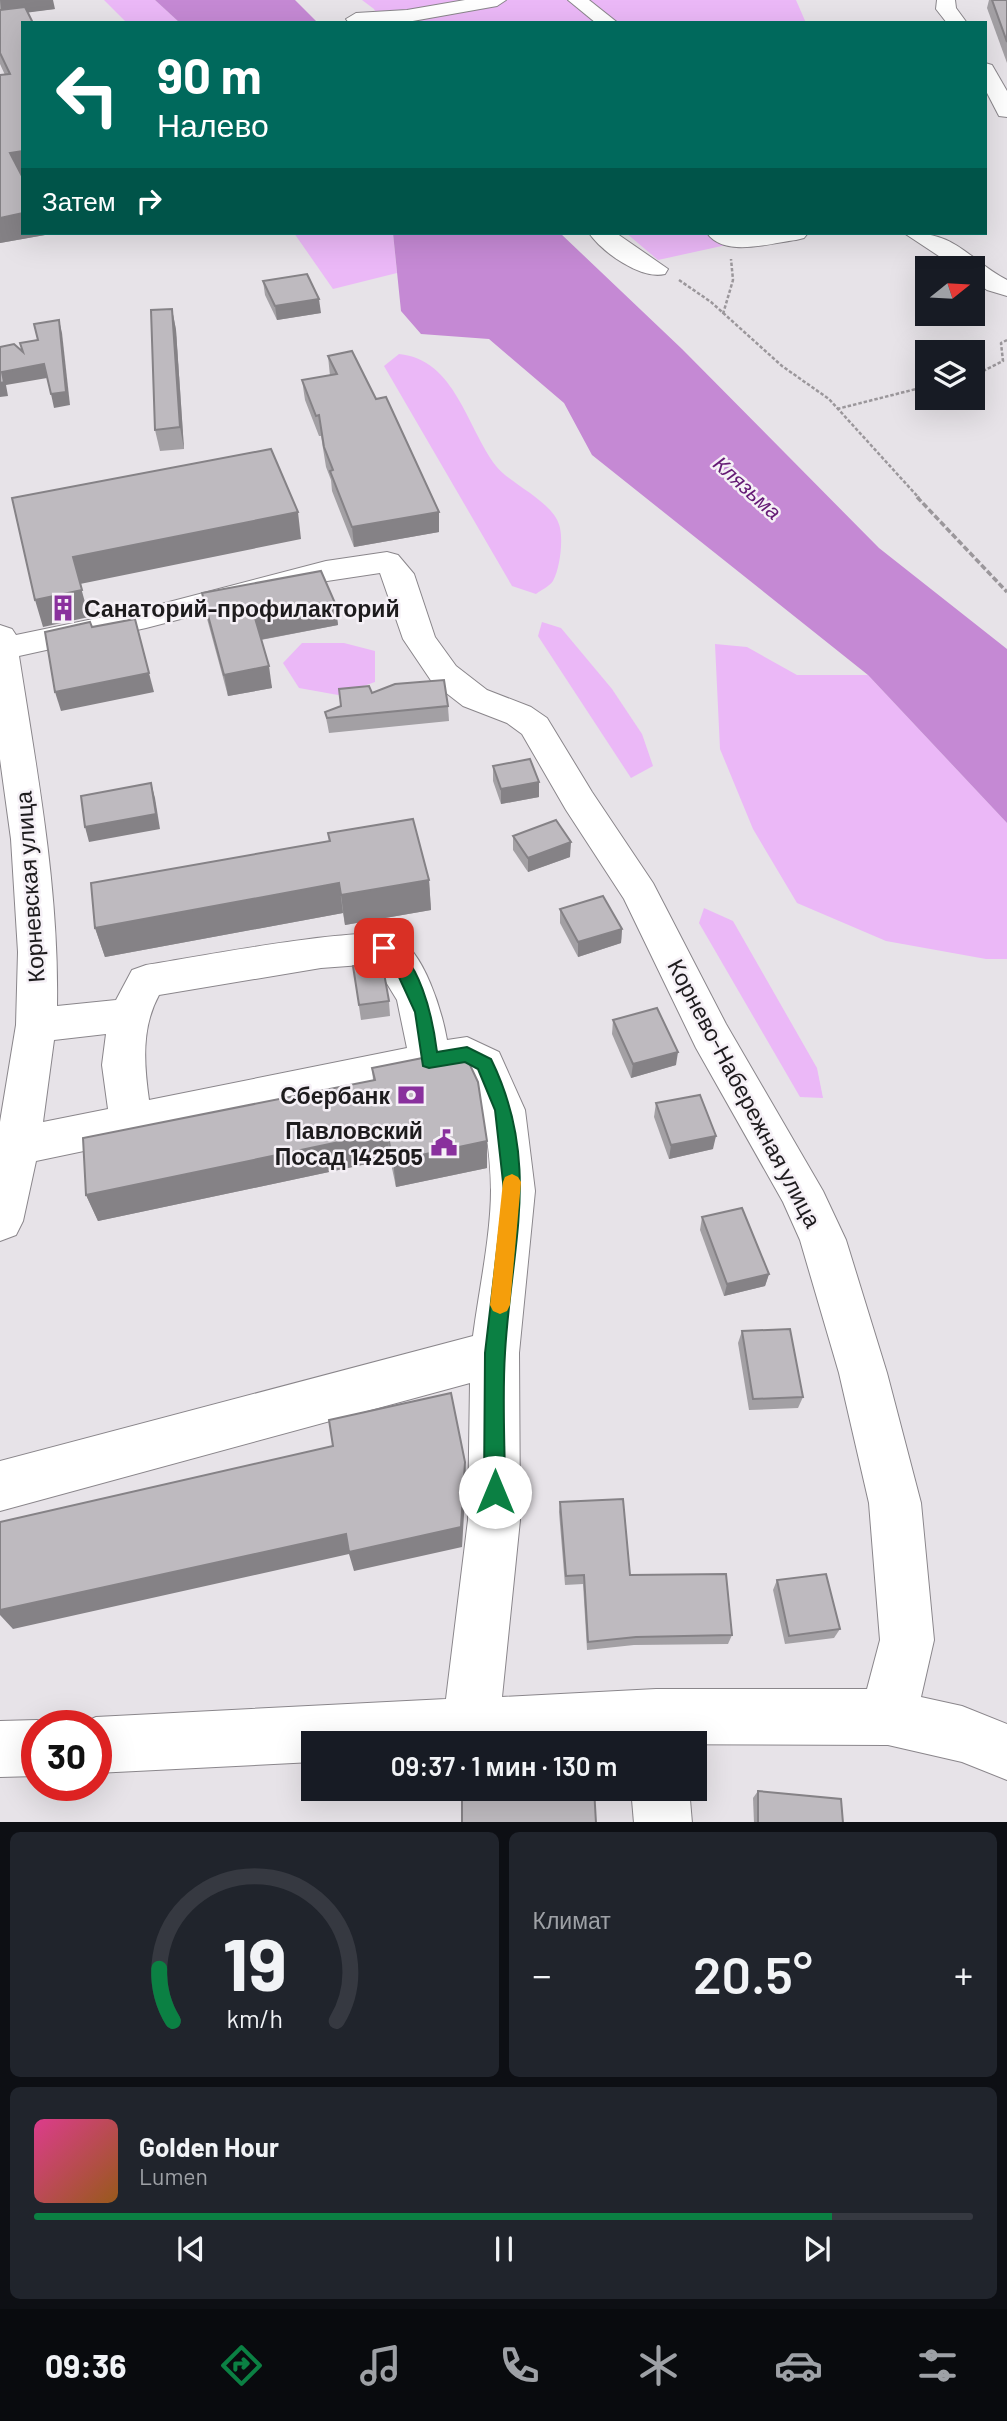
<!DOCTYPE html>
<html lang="ru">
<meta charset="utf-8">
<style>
:root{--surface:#171b24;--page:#20242c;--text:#f1f3f6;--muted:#9ea1a6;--line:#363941;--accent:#0b8043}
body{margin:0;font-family:Barlow,sans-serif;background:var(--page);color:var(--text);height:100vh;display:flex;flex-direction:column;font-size:26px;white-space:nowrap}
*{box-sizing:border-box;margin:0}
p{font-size:23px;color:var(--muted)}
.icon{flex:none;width:38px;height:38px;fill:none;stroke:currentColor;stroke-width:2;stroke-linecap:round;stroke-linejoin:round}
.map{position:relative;height:1822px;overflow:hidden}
.side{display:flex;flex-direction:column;gap:10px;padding:10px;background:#0d0f14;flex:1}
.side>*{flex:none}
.top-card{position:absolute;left:21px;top:21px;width:966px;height:214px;border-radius:0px;box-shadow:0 7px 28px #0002;background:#00695c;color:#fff;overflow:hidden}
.needle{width:46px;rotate:72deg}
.tools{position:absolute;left:915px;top:256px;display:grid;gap:14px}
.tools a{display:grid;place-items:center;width:70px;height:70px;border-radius:0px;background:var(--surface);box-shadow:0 7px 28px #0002;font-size:35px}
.speed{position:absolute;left:21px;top:1710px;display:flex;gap:14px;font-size:35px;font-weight:700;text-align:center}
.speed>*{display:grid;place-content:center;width:91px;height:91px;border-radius:50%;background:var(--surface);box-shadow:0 7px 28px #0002;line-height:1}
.speed .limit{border:10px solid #d22;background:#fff;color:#111}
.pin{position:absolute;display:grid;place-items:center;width:60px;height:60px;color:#fff;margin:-30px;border-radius:14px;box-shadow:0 4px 10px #0006}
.me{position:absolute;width:77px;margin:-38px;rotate:0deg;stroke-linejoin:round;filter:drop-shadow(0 0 5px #0008)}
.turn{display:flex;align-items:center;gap:24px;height:147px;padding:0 21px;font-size:32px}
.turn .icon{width:91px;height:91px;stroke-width:2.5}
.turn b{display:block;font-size:49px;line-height:60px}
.then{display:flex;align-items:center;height:66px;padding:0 21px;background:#0003;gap:14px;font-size:26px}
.big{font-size:52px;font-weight:600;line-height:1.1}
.side .card{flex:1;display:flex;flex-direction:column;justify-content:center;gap:10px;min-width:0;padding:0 24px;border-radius:10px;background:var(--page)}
.side .dial{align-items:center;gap:0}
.dial svg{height:182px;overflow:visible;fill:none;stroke:var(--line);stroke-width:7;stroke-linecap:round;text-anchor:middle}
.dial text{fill:var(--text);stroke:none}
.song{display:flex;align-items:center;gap:21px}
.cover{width:84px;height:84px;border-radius:10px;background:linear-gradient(135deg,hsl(330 70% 55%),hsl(30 70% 35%))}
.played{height:7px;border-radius:4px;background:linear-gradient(90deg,var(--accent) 85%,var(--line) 85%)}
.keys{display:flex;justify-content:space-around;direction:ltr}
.heat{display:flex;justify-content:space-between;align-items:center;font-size:38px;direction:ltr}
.side .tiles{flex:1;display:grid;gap:10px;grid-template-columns:1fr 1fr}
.card:last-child{grid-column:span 2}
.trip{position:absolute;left:301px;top:1731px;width:406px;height:70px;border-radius:0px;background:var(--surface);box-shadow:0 7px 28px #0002;font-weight:600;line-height:70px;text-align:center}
.tab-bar{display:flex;height:112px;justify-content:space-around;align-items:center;background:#090b0e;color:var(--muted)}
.tab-bar .icon{width:49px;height:49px}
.tab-bar .selected{color:var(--accent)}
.tab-bar b{font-size:32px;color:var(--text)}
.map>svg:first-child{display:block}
.green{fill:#ebb8f7}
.water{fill:#c589d4}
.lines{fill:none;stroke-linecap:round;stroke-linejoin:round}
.minor-casing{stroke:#8a868b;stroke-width:2}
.path-far1{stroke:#9b979b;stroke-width:2.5;stroke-dasharray:3.5 2;stroke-linecap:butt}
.path{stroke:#9b979b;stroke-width:3.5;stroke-dasharray:6 2.5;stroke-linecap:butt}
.minor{fill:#fff;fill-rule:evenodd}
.wall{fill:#a3a0a4}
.shaded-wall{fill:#858286}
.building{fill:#bebabf;stroke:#858286;stroke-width:2}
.route{fill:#0b8043;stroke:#07532c;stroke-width:2}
.slow{fill:#f59e0b}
.labels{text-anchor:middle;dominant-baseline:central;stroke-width:5;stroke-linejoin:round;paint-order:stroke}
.far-water-label{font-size:21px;font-style:italic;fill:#641974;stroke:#f5f0f6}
.poi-label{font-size:23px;font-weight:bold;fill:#1d1b1d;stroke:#f5f0f6;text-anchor:end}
.street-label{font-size:23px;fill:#1d1b1d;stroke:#f5f0f6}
</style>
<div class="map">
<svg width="1007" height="1823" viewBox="0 0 1007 1823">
<rect width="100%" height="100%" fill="#e7e3e8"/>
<g class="green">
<polygon points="104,0 155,0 180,23 127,23"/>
<polygon points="362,0 796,0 806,23 381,23 374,9"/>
<polygon points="294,233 393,233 397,273 333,289"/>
<polygon points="626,233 781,233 658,260"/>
<path d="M399,354C455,359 467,428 496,466C511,485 555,502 560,528C563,542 560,568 553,581C550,586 541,590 536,594L512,586L384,366Z"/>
<polygon points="542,622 561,628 612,689 642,734 653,766 631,778 538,636"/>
<polygon points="302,643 344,643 375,651 375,682 338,695 299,688 283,663"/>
<polygon points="715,644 747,647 797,675 868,675 1007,823 1007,959 986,959 886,941 797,903 753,829 720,749"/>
<polygon points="704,908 733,921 817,1068 823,1098 800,1097 699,923"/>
</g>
<g class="water">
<polygon points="155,0 295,0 318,23 180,23"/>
<polygon points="393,233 560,233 682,349 879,548 1007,649 1007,823 868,675 592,455 564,403 489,339 421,334 401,311"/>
</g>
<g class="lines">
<g class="minor-casing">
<g id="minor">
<polygon points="465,0 506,0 497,6 407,22 349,23 346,19 356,13 407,10"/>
<polygon points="568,0 589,0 618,23 596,23"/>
<polygon points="937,0 955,0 956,8 967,23 947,23 936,9"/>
<polygon points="985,63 992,65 1007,91 1007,117 999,116 985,89"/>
<path d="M589,233H616L668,269L665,274C641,280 602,252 589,233Z"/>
<path d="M707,233H808L804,238L796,240C771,243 724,258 707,233Z"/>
<path d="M904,233C957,231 966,258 1007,280V296L987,290L973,280V268H957Z"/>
<path d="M387,552L398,555L414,574L435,637L456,666L487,690L531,707L547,718L592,792L653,883L726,1024L823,1191L846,1240L887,1373L921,1503L934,1640L921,1697L962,1706L1007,1724V1780L962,1762L888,1745L313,1743V1762L96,1773V1726H76L96,1717L446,1699L468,1520L470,1383L0,1511V1461L473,1336C479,1290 491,1235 491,1190C491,1164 485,1086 462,1072L36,1161L23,1221L16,1235L0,1241V1122L16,1025L18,952L11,839L0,759V625L12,629L16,635L146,608L326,561ZM380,573L403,639L432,682L463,706L507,723L522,734L566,810L624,899L696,1048L783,1202L800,1240L839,1373L869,1503L880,1640L867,1689H656L502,1697L520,1520L519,1353L535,1191L525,1110L499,1052L467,1037L447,1040C442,1011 424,951 396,937C370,923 186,959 146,965L132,970L116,1000L57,1006C59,888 37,772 19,656L146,628L327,581ZM375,964L397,1000L407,1048L149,1100C144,1064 141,1028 159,995L321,968ZM106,1034L102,1065L108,1109L43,1122L54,1040Z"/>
<polygon points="37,1720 51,1726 37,1726 37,1776 0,1777 0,1721"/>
<polygon points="631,1788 689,1788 692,1823 634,1823"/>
</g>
</g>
<g class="path-far1">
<polyline points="679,280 711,302 782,366 829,399 919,498"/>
<polyline points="723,314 733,280 731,259"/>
<polyline points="973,376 1003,361 1001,343 1007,340"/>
<polyline points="837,409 928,386"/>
</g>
<polyline class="path" points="917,497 1007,592"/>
<use href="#minor" class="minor"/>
</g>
<g class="wall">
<polygon points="0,0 55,9 27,12 23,23 23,233 44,233 45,235 0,243 0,75 5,75 0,64"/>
<polygon points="989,0 1007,0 1007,63 987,8"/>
<polygon points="263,281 321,313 277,320 265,295"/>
<polygon points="172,309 176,330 184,449 160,451 155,430"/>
<polygon points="328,356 439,532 354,547 332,491 331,480 326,467 321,436 319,436 305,400 302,380 330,376"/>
<polygon points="202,593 335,603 338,625 261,640 272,688 228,696 206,615"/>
<polygon points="372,693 448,706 449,721 329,733 325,712"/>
<polygon points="493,766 539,797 501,804 493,781"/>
<polygon points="328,833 429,880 431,910 345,925 343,913 105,957 95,928 329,841"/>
<polygon points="513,836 570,857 528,872 513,850"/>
<polygon points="560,909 622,929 621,943 578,957 560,923"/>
<polygon points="353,966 389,1001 390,1016 361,1020"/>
<polygon points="613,1020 676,1065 631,1078 612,1034"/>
<polygon points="372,1068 487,1168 396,1187 390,1159 98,1221 86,1195 373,1080"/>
<polygon points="656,1103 713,1149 669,1159 654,1117"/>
<polygon points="702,1217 769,1274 765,1286 724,1296 700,1230"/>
<polygon points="742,1331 803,1397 798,1408 749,1410 738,1343"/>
<polygon points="560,1502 630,1575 732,1635 728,1644 634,1645 587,1650 583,1584 565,1585 559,1512"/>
<polygon points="777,1580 840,1629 834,1638 785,1644 773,1590"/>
<polygon points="758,1791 843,1823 754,1823 753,1798"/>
</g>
<g class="shaded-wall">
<polygon points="0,0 53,0 55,9 2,16"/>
<polygon points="23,151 23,176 16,177 10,153"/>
<polygon points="23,213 23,233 44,233 45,235 0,243 0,218"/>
<polygon points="319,299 321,313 277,320 275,306"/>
<polygon points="172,309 176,330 184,449 180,427"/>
<polygon points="59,320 62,333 70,405 54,408 51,394"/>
<polygon points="44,364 47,378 6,385 8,396 0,397 0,383 2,372"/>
<polygon points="298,512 301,539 80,584 89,617 43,627 35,600 73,557"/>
<polygon points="439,512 439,532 354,547 352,527"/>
<polygon points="335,603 338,625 259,640 255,618"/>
<polygon points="269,666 272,688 228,696 224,675"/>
<polygon points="149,673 154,692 61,711 55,692"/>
<polygon points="539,782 539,797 501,804 501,789"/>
<polygon points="151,783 155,798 160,829 89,842 85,827"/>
<polygon points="571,842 570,857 528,872 528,858"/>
<polygon points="429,880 431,910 345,925 341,895"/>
<polygon points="339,883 343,913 105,957 95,928"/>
<polygon points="622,929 621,943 578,957 578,942"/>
<polygon points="678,1052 676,1065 631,1078 633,1064"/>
<polygon points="387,1132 390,1159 98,1221 86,1195"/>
<polygon points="716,1136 713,1149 669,1159 671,1145"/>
<polygon points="487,1141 487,1168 396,1187 393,1161"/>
<polygon points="769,1274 765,1286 724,1296 727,1284"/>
<polygon points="465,1462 466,1483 462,1547 354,1571 349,1554 13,1629 0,1615 0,1610"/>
</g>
<g class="building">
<polygon points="992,0 1007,0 1007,42"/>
<polygon points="25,7 33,23 23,23 23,151 10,153 23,178 23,213 0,218 0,75 10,74 0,53 0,10"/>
<polygon points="307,274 319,299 275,306 263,281"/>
<polygon points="172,309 180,427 155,430 151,310"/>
<polygon points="59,320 66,392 51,394 44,364 2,372 4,382 0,383 0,347 14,344 23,352 20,343 38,340 34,324"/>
<polygon points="352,351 376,399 386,397 439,512 352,527 330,471 333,470 324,447 319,415 316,416 302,380 337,374 328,356"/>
<polygon points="271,449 298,512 73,557 82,590 35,600 12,498"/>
<polygon points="321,571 335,603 255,618 269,666 224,675 202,593"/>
<polygon points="135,619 149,673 55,692 45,632 90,622 92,627"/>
<polygon points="444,680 448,706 327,718 325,712 341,706 339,689 369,686 372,693 395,684"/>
<polygon points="530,759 539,782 501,789 493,766"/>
<polygon points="151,783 156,814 85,827 81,796"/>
<polygon points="413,819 429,880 341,895 339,883 95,928 91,883 330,841 328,833"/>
<polygon points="556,820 571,842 528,858 513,836"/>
<polygon points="603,896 622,929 578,942 560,909"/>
<polygon points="378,963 384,973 389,1001 359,1005 353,966"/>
<polygon points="657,1008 678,1052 633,1064 613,1020"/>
<polygon points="463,1050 478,1082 487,1141 393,1161 387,1132 86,1195 83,1138 375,1080 372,1068"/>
<polygon points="700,1095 716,1136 671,1145 656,1103"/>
<polygon points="742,1208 769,1274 727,1284 702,1217"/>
<polygon points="790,1329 803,1397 753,1399 742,1331"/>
<polygon points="451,1393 465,1462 461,1527 349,1552 346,1534 0,1610 0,1522 333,1446 329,1420"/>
<polygon points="623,1499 630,1575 726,1574 732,1635 636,1637 588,1642 584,1575 566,1576 560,1502"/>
<polygon points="826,1574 840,1629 789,1636 777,1580"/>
<polygon points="462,1788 594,1788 596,1823 462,1823"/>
<polygon points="758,1791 841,1799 843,1823 758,1823"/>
</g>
<path class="route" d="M384,942C420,953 433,1020 437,1052L467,1047L491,1059C542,1163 511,1245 505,1353C502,1399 505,1446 505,1492L502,1500L495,1503L487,1500L484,1492L485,1353L504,1191L495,1110L478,1069L465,1062L429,1068L423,1066L415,1012L398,975L375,948Z"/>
<polygon class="slow" points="512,1174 518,1177 521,1182 510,1305 507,1311 500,1314 493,1311 490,1305 503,1182 505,1177"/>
<defs>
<g id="building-bare" transform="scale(2.1)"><path d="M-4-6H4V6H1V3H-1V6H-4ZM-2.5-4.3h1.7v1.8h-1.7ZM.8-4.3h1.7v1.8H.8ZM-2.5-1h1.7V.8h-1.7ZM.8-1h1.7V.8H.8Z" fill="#89309d" stroke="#f5f0f6" stroke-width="2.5" paint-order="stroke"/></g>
<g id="bank-bare" transform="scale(2.1)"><path d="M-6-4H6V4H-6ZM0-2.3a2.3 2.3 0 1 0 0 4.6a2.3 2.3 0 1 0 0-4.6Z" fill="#89309d" stroke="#f5f0f6" stroke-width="2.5" paint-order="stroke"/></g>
<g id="civic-bare" transform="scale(2.1)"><path d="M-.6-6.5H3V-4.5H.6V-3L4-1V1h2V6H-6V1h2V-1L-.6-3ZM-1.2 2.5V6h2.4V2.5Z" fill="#89309d" stroke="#f5f0f6" stroke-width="2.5" paint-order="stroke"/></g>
</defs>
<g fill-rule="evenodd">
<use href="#building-bare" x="63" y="608"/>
<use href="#bank-bare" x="411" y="1095"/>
<use href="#civic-bare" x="444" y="1143"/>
</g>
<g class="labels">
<g class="far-water-label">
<text transform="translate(748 487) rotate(42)">Клязьма</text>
</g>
<g class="poi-label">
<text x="84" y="608" text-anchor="start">Санаторий-профилакторий</text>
<text x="390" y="1095">Сбербанк</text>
<text x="423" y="1130">Павловский<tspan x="423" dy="26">Посад 142505</tspan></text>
</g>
<g class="street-label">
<text transform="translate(29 887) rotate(-94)">Корневская улица</text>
<text transform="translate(745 1093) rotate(62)">Корнево-Набережная улица</text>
</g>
</g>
</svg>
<div class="tools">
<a><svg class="needle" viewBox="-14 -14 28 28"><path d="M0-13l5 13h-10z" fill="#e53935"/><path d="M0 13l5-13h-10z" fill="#9ea1a6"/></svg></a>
<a><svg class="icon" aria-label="layers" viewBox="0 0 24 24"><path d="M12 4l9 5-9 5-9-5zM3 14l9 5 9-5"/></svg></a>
</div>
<div class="speed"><div class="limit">30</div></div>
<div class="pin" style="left:384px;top:948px;background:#d93025"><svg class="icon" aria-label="arrive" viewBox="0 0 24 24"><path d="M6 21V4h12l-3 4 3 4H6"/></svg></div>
<svg class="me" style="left:495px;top:1492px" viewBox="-20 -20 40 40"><circle r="19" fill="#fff"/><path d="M0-13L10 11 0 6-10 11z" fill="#0b8043"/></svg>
<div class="trip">09:37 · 1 мин · 130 m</div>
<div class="top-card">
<div class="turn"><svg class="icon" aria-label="left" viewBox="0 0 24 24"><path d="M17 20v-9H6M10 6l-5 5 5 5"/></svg><div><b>90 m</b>Налево</div></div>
<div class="then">Затем<svg class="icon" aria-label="right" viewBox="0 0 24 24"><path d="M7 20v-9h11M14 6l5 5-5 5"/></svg></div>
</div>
</div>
<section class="side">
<div class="tiles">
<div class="card dial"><svg viewBox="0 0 100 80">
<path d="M14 69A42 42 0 1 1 86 69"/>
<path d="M14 69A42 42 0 0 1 8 46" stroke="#0b8043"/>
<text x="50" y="56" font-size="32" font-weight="700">19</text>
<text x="50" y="72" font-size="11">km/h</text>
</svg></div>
<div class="card"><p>Климат</p>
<div class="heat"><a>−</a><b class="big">20.5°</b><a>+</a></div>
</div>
<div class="card">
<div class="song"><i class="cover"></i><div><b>Golden Hour</b><p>Lumen</p></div></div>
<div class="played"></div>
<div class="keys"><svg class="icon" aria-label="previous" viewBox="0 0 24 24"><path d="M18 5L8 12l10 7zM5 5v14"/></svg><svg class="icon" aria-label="pause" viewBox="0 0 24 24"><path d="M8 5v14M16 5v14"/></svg><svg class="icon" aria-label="next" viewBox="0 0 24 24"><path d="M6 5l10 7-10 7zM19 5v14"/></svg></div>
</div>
</div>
</section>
<nav class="tab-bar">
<b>09:36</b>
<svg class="icon selected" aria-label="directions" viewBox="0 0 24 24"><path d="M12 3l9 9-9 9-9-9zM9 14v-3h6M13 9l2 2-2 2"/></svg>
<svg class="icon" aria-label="music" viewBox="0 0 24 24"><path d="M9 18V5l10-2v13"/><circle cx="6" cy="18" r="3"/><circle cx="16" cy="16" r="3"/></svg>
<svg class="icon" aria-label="phone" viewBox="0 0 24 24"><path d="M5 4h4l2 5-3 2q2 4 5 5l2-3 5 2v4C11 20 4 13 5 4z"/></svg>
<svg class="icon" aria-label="climate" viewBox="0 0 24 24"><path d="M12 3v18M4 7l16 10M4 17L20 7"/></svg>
<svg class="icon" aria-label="car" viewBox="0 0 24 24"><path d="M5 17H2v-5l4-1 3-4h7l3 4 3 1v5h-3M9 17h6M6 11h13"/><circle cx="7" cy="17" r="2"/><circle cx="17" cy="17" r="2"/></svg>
<svg class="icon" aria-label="filters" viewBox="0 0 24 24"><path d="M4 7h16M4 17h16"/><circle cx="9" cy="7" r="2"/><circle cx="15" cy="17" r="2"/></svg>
</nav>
